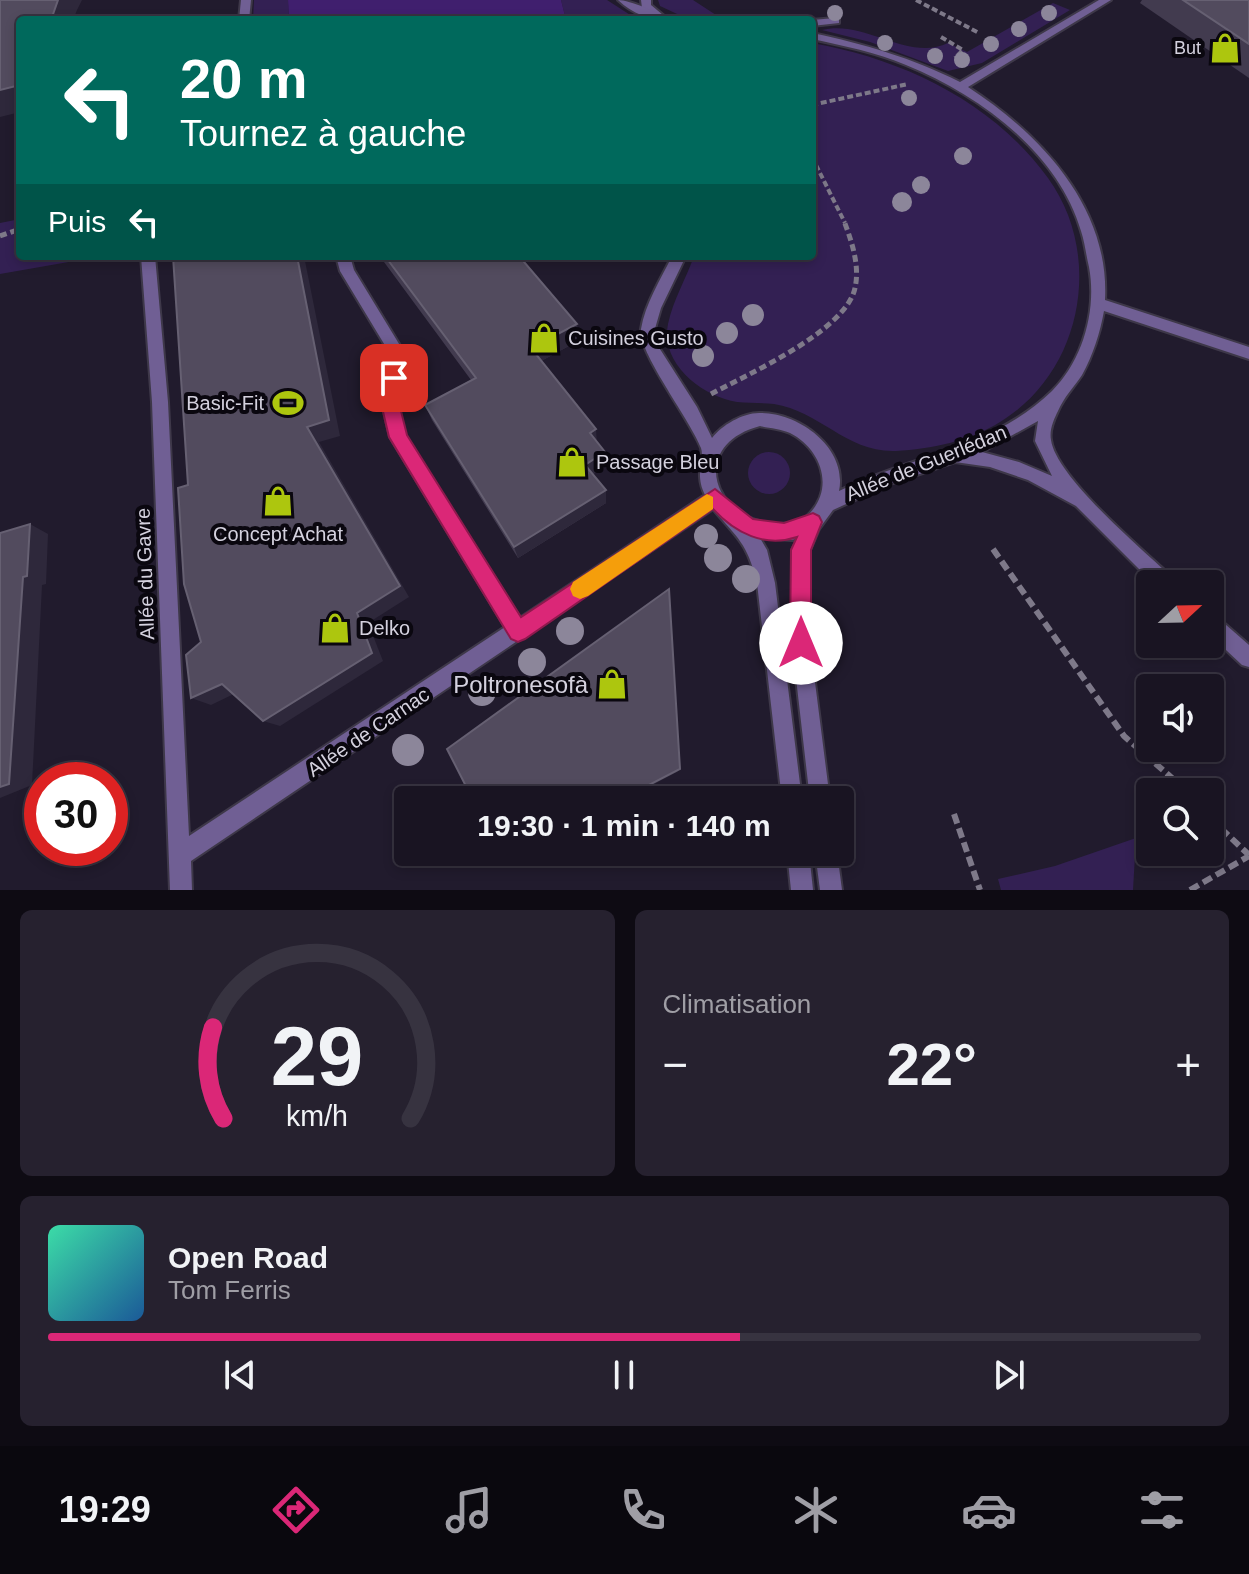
<!DOCTYPE html>
<html lang="fr">
<meta charset="utf-8">
<style>
:root{--surface:#191422;--page:#26212f;--text:#f1f3f6;--muted:#9f9ea5;--line:#373340;--accent:#db2777}
body{margin:0;font-family:Helvetica,sans-serif;background:var(--page);color:var(--text);height:100vh;display:flex;flex-direction:column;font-size:30px;white-space:nowrap}
*{box-sizing:border-box;margin:0}
p{font-size:26px;color:var(--muted)}
.icon{flex:none;width:44px;height:44px;fill:none;stroke:currentColor;stroke-width:2;stroke-linecap:round;stroke-linejoin:round}
.map{position:relative;height:890px;overflow:hidden}
.drawer{display:flex;flex-direction:column;gap:20px;padding:20px;background:#0e0b13;flex:1}
.drawer>*{flex:none}
.banner{position:absolute;left:16px;top:16px;width:800px;height:244px;border-radius:8px;box-shadow:0 4px 12px #0003,0 0 0 2px var(--line);background:#00695c;color:#fff;overflow:hidden}
.needle{width:52px;rotate:68deg}
.tools{position:absolute;left:1136px;top:570px;display:grid;gap:16px}
.tools a{display:grid;place-items:center;width:88px;height:88px;border-radius:8px;background:var(--surface);box-shadow:0 4px 12px #0003,0 0 0 2px var(--line);font-size:40px}
.speed{position:absolute;left:24px;top:762px;display:flex;gap:16px;font-size:40px;font-weight:700;text-align:center}
.speed>*{display:grid;place-content:center;width:104px;height:104px;border-radius:50%;background:var(--surface);box-shadow:0 4px 12px #0003,0 0 0 2px var(--line);line-height:1}
.speed .limit{border:12px solid #d22;background:#fff;color:#111}
.pin{position:absolute;display:grid;place-items:center;width:68px;height:68px;color:#fff;margin:-34px;border-radius:16px;box-shadow:0 4px 12px #0006}
.me{position:absolute;width:88px;margin:-44px;rotate:0deg;stroke-linejoin:round;filter:drop-shadow(0 0 6px #0008)}
.turn{display:flex;align-items:center;gap:28px;height:168px;padding:0 32px;font-size:36px}
.turn .icon{width:104px;height:104px;stroke-width:2.5}
.turn b{display:block;font-size:56px;line-height:68px}
.then{display:flex;align-items:center;height:76px;padding:0 32px;background:#0003;gap:16px;font-size:30px}
.big{font-size:60px;font-weight:800;line-height:1.1}
.drawer .tile{flex:1;display:flex;flex-direction:column;justify-content:center;gap:12px;min-width:0;padding:0 28px;border-radius:12px;background:var(--page)}
.drawer .dial{align-items:center;gap:0}
.dial svg{height:208px;overflow:visible;fill:none;stroke:var(--line);stroke-width:7;stroke-linecap:round;text-anchor:middle}
.dial text{fill:var(--text);stroke:none}
.song{display:flex;align-items:center;gap:24px}
.cover{width:96px;height:96px;border-radius:12px;background:linear-gradient(135deg,hsl(160 70% 55%),hsl(210 70% 35%))}
.played{height:8px;border-radius:4px;background:linear-gradient(90deg,var(--accent) 60%,var(--line) 60%)}
.keys{display:flex;justify-content:space-around;direction:ltr}
.heat{display:flex;justify-content:space-between;align-items:center;font-size:44px;direction:ltr}
.drawer .tiles{flex:1;display:grid;gap:20px;grid-template-columns:1fr 1fr}
.tile:last-child{grid-column:span 2}
.trip{position:absolute;left:394px;top:786px;width:460px;height:80px;border-radius:8px;background:var(--surface);box-shadow:0 4px 12px #0003,0 0 0 2px var(--line);font-weight:800;line-height:80px;text-align:center}
.tab-bar{display:flex;height:128px;justify-content:space-around;align-items:center;background:#0a080e;color:var(--muted)}
.tab-bar .icon{width:56px;height:56px}
.tab-bar .selected{color:var(--accent)}
.tab-bar b{font-size:36px;color:var(--text)}
.map>svg:first-child{display:block}
.green{fill:#332053}
.water{fill:#401f6e}
.lines{fill:none;stroke-linecap:round;stroke-linejoin:round}
.lane-casing{stroke:#3e3849;stroke-width:4}
.street-casing{stroke:#3e3849;stroke-width:4}
.path-far2{stroke:#7e7989;stroke-width:4;stroke-dasharray:6 3;stroke-linecap:butt}
.path-far1{stroke:#7e7989;stroke-width:5;stroke-dasharray:7 4;stroke-linecap:butt}
.path{stroke:#7e7989;stroke-width:6;stroke-dasharray:10 5;stroke-linecap:butt}
.lane{fill:#705f94;fill-rule:evenodd}
.street{fill:#705f94;fill-rule:evenodd}
.tree{fill:#8c869a}
.wall{fill:#423b4f}
.shaded-wall{fill:#2e283b}
.building{fill:#524b5e;stroke:#666072;stroke-width:2}
.route{fill:#db2777;stroke:#8e194d;stroke-width:2}
.slow{fill:#f59e0b}
.labels{text-anchor:middle;dominant-baseline:central;stroke-width:8;stroke-linejoin:round;paint-order:stroke}
.far-poi-label{font-size:18px;fill:#d4d1de;stroke:#0a070f;text-anchor:end}
.poi-label{font-size:20px;fill:#d4d1de;stroke:#0a070f;text-anchor:start}
.street-label{font-size:20px;fill:#d4d1de;stroke:#0a070f}
.near-poi-label{font-size:24px;fill:#d4d1de;stroke:#0a070f;text-anchor:end}
</style>
<div class="map">
<svg width="1249" height="890" viewBox="0 0 1249 890">
<rect width="100%" height="100%" fill="#211b2d"/>
<g class="green">
<polygon points="254,0 288,0 289,20 253,20"/>
<polygon points="561,0 607,0 638,20 566,20"/>
<polygon points="658,0 693,0 716,15 790,19 690,20 660,6"/>
<path d="M1053,3L1070,10L982,63L948,71L870,42L822,30C864,19 908,62 948,43L967,52Z"/>
<path d="M812,43C903,59 993,102 1048,178C1104,255 1083,372 1000,422C970,441 931,449 896,451C847,453 820,411 774,404C762,403 749,403 737,402C702,396 660,364 668,324C673,300 686,279 694,256H812Z"/>
<polygon points="20,219 20,256 104,256 108,262 80,260 0,274 0,223"/>
<circle cx="769" cy="473" r="21"/>
<polygon points="1136,838 1133,890 1001,890 998,879 1055,866"/>
</g>
<polygon class="water" points="288,0 561,0 566,20 289,20"/>
<g class="lines">
<g class="lane-casing">
<g id="lane">
<polygon points="641,0 651,0 651,5 669,20 658,20 642,8"/>
<polygon points="835,18 839,19 839,23 812,26 812,20"/>
</g>
</g>
<g class="street-casing">
<g id="street">
<polygon points="241,0 251,0 249,20 239,20"/>
<path d="M618,0C630,0 659,13 669,20C649,20 633,14 618,0Z"/>
<path d="M1099,0H1111L968,87C1040,134 1110,207 1105,300L1249,347V359L1104,311C1100,333 1093,355 1082,375C1074,387 1064,397 1058,411C1054,419 1049,430 1051,440C1056,477 1144,551 1173,578L1176,584H1154L1076,506L1028,480L990,467L955,462L890,484L833,510L819,529L810,550V643L830,800H810L792,643V550L798,538L792,540L760,538L767,550L775,583L802,800H782L757,583C747,542 738,539 713,509L191,861L192,890H170L152,402L141,256H155L168,402L189,836L505,627L390,437L381,399L392,357L340,271L336,256H350L354,270L407,357L397,399L405,435L520,618L705,495C694,473 705,460 701,448C691,421 637,351 641,329C645,304 661,279 672,256H686L661,308L654,332L658,346L697,407L712,438C722,425 744,412 761,413C799,413 848,448 839,491C909,456 994,448 1052,391C1083,360 1097,310 1089,267C1086,255 1085,243 1081,231C1058,152 979,95 906,65C876,52 844,46 812,39V33C865,44 912,58 960,82ZM1038,421L1035,441L1052,476L1019,462L982,452ZM760,426C769,428 781,429 790,433C820,448 835,486 810,513C802,523 789,524 777,524C712,521 688,445 760,426Z"/>
<polygon points="1210,614 1217,617 1249,645 1249,667 1242,665 1210,635"/>
<polygon points="787,852 809,852 813,890 791,890"/>
<polygon points="815,852 837,852 842,890 820,890"/>
</g>
</g>
<g class="path-far2">
<polyline points="916,0 979,33"/>
<polyline points="941,37 963,50 955,58"/>
<polyline points="812,105 908,84"/>
<polyline points="812,157 845,223"/>
</g>
<g class="path-far1">
<polyline points="0,236 20,229"/>
<path d="M711,394C748,374 846,331 855,288C860,266 852,242 844,221"/>
</g>
<g class="path">
<polyline points="993,549 1124,736 1188,792"/>
<polyline points="954,814 980,890"/>
<polyline points="1210,818 1249,855"/>
<polyline points="1190,890 1249,856"/>
</g>
<use href="#lane" class="lane"/>
<use href="#street" class="street"/>
</g>
<g class="tree">
<circle cx="835" cy="13" r="8"/>
<circle cx="1049" cy="13" r="8"/>
<circle cx="1019" cy="29" r="8"/>
<circle cx="885" cy="43" r="8"/>
<circle cx="991" cy="44" r="8"/>
<circle cx="935" cy="56" r="8"/>
<circle cx="962" cy="60" r="8"/>
<circle cx="909" cy="98" r="8"/>
<circle cx="963" cy="156" r="9"/>
<circle cx="921" cy="185" r="9"/>
<circle cx="902" cy="202" r="10"/>
<circle cx="753" cy="315" r="11"/>
<circle cx="727" cy="333" r="11"/>
<circle cx="703" cy="356" r="11"/>
<circle cx="706" cy="536" r="12"/>
<circle cx="718" cy="558" r="14"/>
<circle cx="746" cy="579" r="14"/>
<circle cx="570" cy="631" r="14"/>
<circle cx="532" cy="662" r="14"/>
<circle cx="482" cy="692" r="14"/>
<circle cx="408" cy="750" r="16"/>
</g>
<g class="wall">
<polygon points="1142,0 1249,0 1249,78 1140,3"/>
<polygon points="381,256 519,256 577,324 578,341 541,361 596,429 596,441 605,452 606,466 593,474 606,490 606,503 518,558 432,420 425,405 471,380 384,262"/>
</g>
<g class="shaded-wall">
<polygon points="58,0 82,0 77,10 73,20 51,20"/>
<polygon points="20,85 20,112 0,117 0,90"/>
<polygon points="297,256 304,256 340,436 319,442 409,597 368,623 383,661 280,726 263,721 357,613 307,427"/>
<polygon points="577,324 578,341 534,365 531,348"/>
<polygon points="596,429 597,444 590,433"/>
<polygon points="605,452 606,466 587,478 585,465"/>
<polygon points="606,490 606,503 518,558 514,547"/>
<polygon points="30,524 48,534 46,584 42,585 32,785 0,798 0,787 23,577"/>
<polygon points="222,684 240,691 211,705 191,698"/>
<polygon points="680,769 677,772 624,800 620,800"/>
<polygon points="522,786 527,789 511,800 502,800"/>
</g>
<g class="building">
<polygon points="0,0 58,0 51,20 20,20 20,85 0,90"/>
<polygon points="1183,0 1249,0 1249,44"/>
<polygon points="173,256 297,256 329,420 307,427 400,586 357,613 372,653 263,721 222,684 191,698 186,655 201,642 184,584 178,488 188,485"/>
<polygon points="385,256 519,256 577,324 531,348 596,429 590,433 605,452 585,465 606,490 514,547 425,405 476,378"/>
<polygon points="30,524 27,576 23,577 9,784 0,787 0,533"/>
<polygon points="669,589 680,769 620,800 530,800 522,786 502,800 473,800 447,749"/>
</g>
<path class="route" d="M394,371L403,378L398,399L407,435L521,617L715,489L753,519L784,523L813,513L819,516L822,522L811,550V643L808,651L801,654L793,651L790,643L791,550L797,537C765,548 735,533 713,509L525,639L518,642L511,639L389,437L380,399L388,373Z"/>
<polygon class="slow" points="707,494 713,497 713,509 588,596 580,599 573,596 570,589 573,582"/>
<defs>
<g id="shop-bare" transform="scale(2.4)"><path d="M-5-2.5h2.3a2.7 3.5 0 0 1 5.4 0H5L5.5 6h-11ZM-1.5-2.5h3a1.5 2.3 0 0 0-3 0Z" fill="#adc60e" stroke="#0a070f" stroke-width="2.5" paint-order="stroke"/></g>
<g id="stadium-bare" transform="scale(2.4)"><path d="M0-5a6.5 5 0 1 0 0 10a6.5 5 0 1 0 0-10ZM-3.5-1.8h7v3.6h-7Z" fill="#adc60e" stroke="#0a070f" stroke-width="2.5" paint-order="stroke"/></g>
</defs>
<g fill-rule="evenodd">
<use href="#shop-bare" x="1225" y="48"/>
<use href="#shop-bare" x="544" y="338"/>
<use href="#stadium-bare" x="288" y="403"/>
<use href="#shop-bare" x="572" y="462"/>
<use href="#shop-bare" x="278" y="501"/>
<use href="#shop-bare" x="335" y="628"/>
<use href="#shop-bare" x="612" y="684"/>
</g>
<g class="labels">
<g class="far-poi-label">
<text x="1201" y="48">But</text>
</g>
<g class="poi-label">
<text x="568" y="338">Cuisines Gusto</text>
<text x="264" y="403" text-anchor="end">Basic-Fit</text>
<text x="596" y="462">Passage Bleu</text>
<text x="278" y="534" text-anchor="middle">Concept Achat</text>
<text x="359" y="628">Delko</text>
</g>
<g class="street-label">
<text transform="translate(926 463) rotate(-22)">Allée de Guerlédan</text>
<text transform="translate(145 574) rotate(-92)">Allée du Gavre</text>
<text transform="translate(368 732) rotate(-34)">Allée de Carnac</text>
</g>
<g class="near-poi-label">
<text x="588" y="684">Poltronesofà</text>
</g>
</g>
</svg>
<div class="tools">
<a><svg class="needle" viewBox="-14 -14 28 28"><path d="M0-13l5 13h-10z" fill="#e53935"/><path d="M0 13l5-13h-10z" fill="#9f9ea5"/></svg></a>
<a><svg class="icon" aria-label="sound" viewBox="0 0 24 24"><path d="M4 9h4l5-4v14l-5-4H4zM17 9q2 3 0 6"/></svg></a>
<a><svg class="icon" aria-label="search" viewBox="0 0 24 24"><circle cx="10" cy="10" r="6"/><path d="M15 15l6 6"/></svg></a>
</div>
<div class="speed"><div class="limit">30</div></div>
<div class="pin" style="left:394px;top:378px;background:#d93025"><svg class="icon" aria-label="arrive" viewBox="0 0 24 24"><path d="M6 21V4h12l-3 4 3 4H6"/></svg></div>
<svg class="me" style="left:801px;top:643px" viewBox="-20 -20 40 40"><circle r="19" fill="#fff"/><path d="M0-13L10 11 0 6-10 11z" fill="#db2777"/></svg>
<div class="trip">19:30 · 1 min · 140 m</div>
<div class="banner">
<div class="turn"><svg class="icon" aria-label="left" viewBox="0 0 24 24"><path d="M17 20v-9H6M10 6l-5 5 5 5"/></svg><div><b>20 m</b>Tournez à gauche</div></div>
<div class="then">Puis<svg class="icon" aria-label="left" viewBox="0 0 24 24"><path d="M17 20v-9H6M10 6l-5 5 5 5"/></svg></div>
</div>
</div>
<section class="drawer">
<div class="tiles">
<div class="tile dial"><svg viewBox="0 0 100 80">
<path d="M14 69A42 42 0 1 1 86 69"/>
<path d="M14 69A42 42 0 0 1 10 34" stroke="#db2777"/>
<text x="50" y="56" font-size="32" font-weight="700">29</text>
<text x="50" y="72" font-size="11">km/h</text>
</svg></div>
<div class="tile"><p>Climatisation</p>
<div class="heat"><a>−</a><b class="big">22°</b><a>+</a></div>
</div>
<div class="tile">
<div class="song"><i class="cover"></i><div><b>Open Road</b><p>Tom Ferris</p></div></div>
<div class="played"></div>
<div class="keys"><svg class="icon" aria-label="previous" viewBox="0 0 24 24"><path d="M18 5L8 12l10 7zM5 5v14"/></svg><svg class="icon" aria-label="pause" viewBox="0 0 24 24"><path d="M8 5v14M16 5v14"/></svg><svg class="icon" aria-label="next" viewBox="0 0 24 24"><path d="M6 5l10 7-10 7zM19 5v14"/></svg></div>
</div>
</div>
</section>
<nav class="tab-bar">
<b>19:29</b>
<svg class="icon selected" aria-label="directions" viewBox="0 0 24 24"><path d="M12 3l9 9-9 9-9-9zM9 14v-3h6M13 9l2 2-2 2"/></svg>
<svg class="icon" aria-label="music" viewBox="0 0 24 24"><path d="M9 18V5l10-2v13"/><circle cx="6" cy="18" r="3"/><circle cx="16" cy="16" r="3"/></svg>
<svg class="icon" aria-label="phone" viewBox="0 0 24 24"><path d="M5 4h4l2 5-3 2q2 4 5 5l2-3 5 2v4C11 20 4 13 5 4z"/></svg>
<svg class="icon" aria-label="climate" viewBox="0 0 24 24"><path d="M12 3v18M4 7l16 10M4 17L20 7"/></svg>
<svg class="icon" aria-label="car" viewBox="0 0 24 24"><path d="M5 17H2v-5l4-1 3-4h7l3 4 3 1v5h-3M9 17h6M6 11h13"/><circle cx="7" cy="17" r="2"/><circle cx="17" cy="17" r="2"/></svg>
<svg class="icon" aria-label="filters" viewBox="0 0 24 24"><path d="M4 7h16M4 17h16"/><circle cx="9" cy="7" r="2"/><circle cx="15" cy="17" r="2"/></svg>
</nav>
